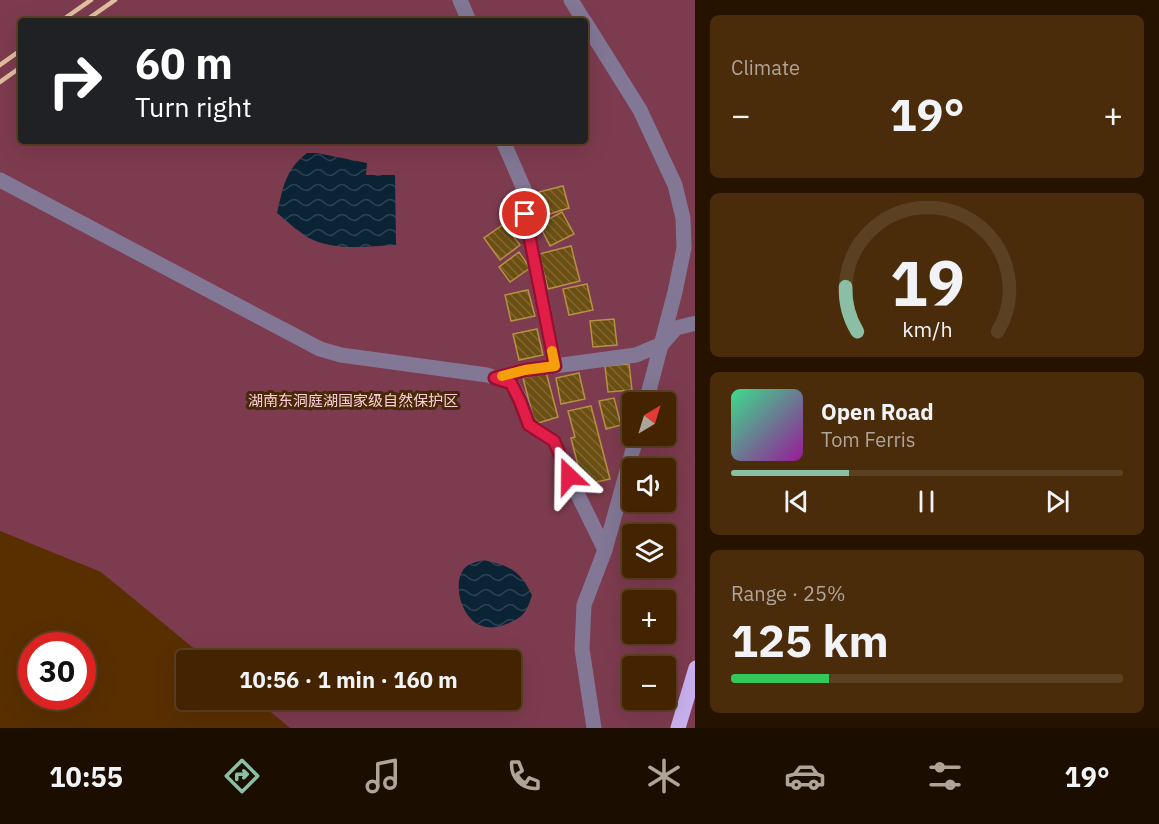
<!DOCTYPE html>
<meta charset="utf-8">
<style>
:root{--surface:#432300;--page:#4a2b0a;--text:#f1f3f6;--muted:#afa499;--line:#5b4022;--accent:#8abfa5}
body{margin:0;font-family:"IBM Plex Sans","Noto Sans SC",sans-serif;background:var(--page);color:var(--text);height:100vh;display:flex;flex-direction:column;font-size:22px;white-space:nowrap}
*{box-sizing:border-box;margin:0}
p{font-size:20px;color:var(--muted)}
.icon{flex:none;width:33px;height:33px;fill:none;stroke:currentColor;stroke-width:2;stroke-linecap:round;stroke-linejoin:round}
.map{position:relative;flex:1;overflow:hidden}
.sheet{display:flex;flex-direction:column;gap:15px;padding:15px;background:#251300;width:464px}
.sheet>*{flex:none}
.top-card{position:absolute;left:18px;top:18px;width:570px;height:126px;border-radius:6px;box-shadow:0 6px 24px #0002,0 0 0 2px var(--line);background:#202124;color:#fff;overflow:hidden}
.needle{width:39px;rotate:38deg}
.tools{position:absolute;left:622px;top:392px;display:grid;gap:12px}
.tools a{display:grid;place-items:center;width:54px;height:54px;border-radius:6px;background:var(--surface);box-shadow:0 6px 24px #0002,0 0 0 2px var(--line);font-size:30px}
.speed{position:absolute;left:18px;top:632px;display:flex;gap:12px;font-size:30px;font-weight:700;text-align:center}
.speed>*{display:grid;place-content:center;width:78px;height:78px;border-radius:50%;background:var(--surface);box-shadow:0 6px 24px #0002,0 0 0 2px var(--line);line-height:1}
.speed .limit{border:9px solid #d22;background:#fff;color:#111}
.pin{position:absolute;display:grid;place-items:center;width:51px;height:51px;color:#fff;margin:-26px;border:3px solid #fff;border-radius:50%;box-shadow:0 2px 6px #0007}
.me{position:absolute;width:66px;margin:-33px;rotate:337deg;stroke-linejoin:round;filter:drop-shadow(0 0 4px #0008)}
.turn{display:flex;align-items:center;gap:21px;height:126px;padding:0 18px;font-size:27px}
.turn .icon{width:78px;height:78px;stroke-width:2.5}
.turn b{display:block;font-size:42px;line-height:51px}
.big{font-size:45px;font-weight:700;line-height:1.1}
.sheet .card{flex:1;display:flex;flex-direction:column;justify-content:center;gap:9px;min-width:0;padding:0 21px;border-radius:9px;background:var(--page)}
.sheet .dial{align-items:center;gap:0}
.dial svg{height:156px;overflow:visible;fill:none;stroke:var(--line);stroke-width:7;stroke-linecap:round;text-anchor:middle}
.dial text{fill:var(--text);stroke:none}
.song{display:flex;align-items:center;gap:18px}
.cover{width:72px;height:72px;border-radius:9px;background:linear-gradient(135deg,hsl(150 70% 55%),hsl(300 70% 35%))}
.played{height:6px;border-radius:3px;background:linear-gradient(90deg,var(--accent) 30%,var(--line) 30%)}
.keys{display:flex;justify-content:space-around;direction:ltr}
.heat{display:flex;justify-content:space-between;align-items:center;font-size:33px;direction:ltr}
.charge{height:9px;border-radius:4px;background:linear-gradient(90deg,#34c759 25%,var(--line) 0)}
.trip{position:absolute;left:176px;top:650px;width:345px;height:60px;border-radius:6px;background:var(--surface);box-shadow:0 6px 24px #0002,0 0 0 2px var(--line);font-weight:700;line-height:60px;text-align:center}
.tabs{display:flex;height:96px;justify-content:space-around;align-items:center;background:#1b0e00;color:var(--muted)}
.tabs .icon{width:42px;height:42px}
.tabs .on{color:var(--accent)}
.tabs b{font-size:27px;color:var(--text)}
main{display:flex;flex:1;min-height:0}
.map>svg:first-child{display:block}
.green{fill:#7d3b4f;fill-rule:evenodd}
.water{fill:url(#water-waves)}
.building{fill:url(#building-back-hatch);stroke:#b79045;stroke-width:1.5}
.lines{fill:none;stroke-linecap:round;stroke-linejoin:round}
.minor{stroke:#827795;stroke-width:15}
.major{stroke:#c8b1ee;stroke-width:15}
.rail{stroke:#e0be9f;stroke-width:4.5}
.route-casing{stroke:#92132f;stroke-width:15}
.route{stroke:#e11d48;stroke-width:10}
.slow{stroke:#f59e0b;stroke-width:10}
.labels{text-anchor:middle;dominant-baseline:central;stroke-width:6;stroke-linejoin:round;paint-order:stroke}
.park-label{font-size:15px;fill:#fecdd9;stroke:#47290a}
</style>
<main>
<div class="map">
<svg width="696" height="728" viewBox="0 0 696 728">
<defs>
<pattern id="water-waves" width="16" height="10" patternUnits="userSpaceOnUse" patternTransform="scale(1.5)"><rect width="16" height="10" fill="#0a2436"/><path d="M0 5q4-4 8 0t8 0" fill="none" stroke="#2e4351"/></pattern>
<pattern id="building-back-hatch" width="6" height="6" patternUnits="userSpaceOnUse" patternTransform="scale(1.5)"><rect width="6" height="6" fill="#6b4f12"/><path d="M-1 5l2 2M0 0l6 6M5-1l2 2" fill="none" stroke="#816833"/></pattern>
</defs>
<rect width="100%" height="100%" fill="#592f00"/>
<path class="green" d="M0,0H695V728H290L255,699H510V660H208L101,572L0,531ZM21,21H585V141H21ZM633,402H666V435H633ZM633,468H666V501H633ZM633,534H666V567H633ZM633,600H666V633H633ZM633,666H666V699H633Z"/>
<g class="water">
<path d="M307,153H317L367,163L366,175H395L396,245C366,246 335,252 307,237C297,231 287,221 277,213C283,188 285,170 307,153Z"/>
<path d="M484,560C511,567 519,569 532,595C527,611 524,617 509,623C500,627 491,629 482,626C463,620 452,587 463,570C468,563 476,562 484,560Z"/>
</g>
<g class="building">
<polygon points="563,186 569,208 546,215 539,192"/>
<polygon points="562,212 574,234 550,246 539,224"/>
<polygon points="504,224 520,245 500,260 484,238"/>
<polygon points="571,246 580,281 548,289 539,254"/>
<polygon points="519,252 530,268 510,282 499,267"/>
<polygon points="587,284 593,310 569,315 563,289"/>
<polygon points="528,290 535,316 511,321 505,295"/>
<polygon points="614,319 617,345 593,347 590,321"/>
<polygon points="537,329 543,355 519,360 513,334"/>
<polygon points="629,364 632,390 608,392 605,366"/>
<polygon points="546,372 558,417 535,424 523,378"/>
<polygon points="579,373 585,399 561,404 556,378"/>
<polygon points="614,398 621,425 606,429 599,401"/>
<polygon points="591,406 610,479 583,485 571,438 575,437 568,411"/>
</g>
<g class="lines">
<g class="minor">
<polyline points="460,0 469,21"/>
<polyline points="571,0 584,21"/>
<polyline points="585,22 640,110 675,185 683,218 684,248 675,292 646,402"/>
<polyline points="503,141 527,196 525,214 555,366"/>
<polyline points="0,180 320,349 341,355 487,375 511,383 521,401 529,425 554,441 577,493 605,550"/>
<polyline points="495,378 525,370 636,355 662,344 676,328 696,323"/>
<polyline points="594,728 582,649 584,605 605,550 637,435"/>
</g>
<polyline class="major" points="678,728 696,668"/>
<g class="rail">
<polyline points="61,21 91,0"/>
<polyline points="85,21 115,0"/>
<polyline points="0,65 21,50"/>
<polyline points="0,82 21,67"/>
</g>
</g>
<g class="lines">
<g class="route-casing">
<polyline id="route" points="525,214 555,366 525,370 495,378 511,383 520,401 529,425 554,441 569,476"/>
</g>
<use href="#route" class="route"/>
<polyline class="slow" points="502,376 525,370 555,366 552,351"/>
</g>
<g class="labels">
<g class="park-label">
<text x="353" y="400">湖南东洞庭湖国家级自然保护区</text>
</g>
</g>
</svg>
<div class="tools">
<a><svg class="needle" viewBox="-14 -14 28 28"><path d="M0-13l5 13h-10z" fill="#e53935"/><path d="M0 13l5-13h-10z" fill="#afa499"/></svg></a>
<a><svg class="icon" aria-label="sound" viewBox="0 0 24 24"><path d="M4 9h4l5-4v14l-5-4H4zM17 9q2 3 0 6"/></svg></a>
<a><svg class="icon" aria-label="layers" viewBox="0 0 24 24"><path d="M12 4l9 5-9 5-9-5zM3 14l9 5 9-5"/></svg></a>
<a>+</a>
<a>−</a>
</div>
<div class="speed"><div class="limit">30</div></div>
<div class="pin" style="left:525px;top:214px;background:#d93025"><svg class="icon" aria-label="arrive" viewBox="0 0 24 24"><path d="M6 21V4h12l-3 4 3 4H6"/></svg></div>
<svg class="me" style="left:569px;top:476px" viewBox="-20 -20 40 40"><path d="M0-17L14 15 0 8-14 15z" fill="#e11d48" stroke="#fff" stroke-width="4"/></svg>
<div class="trip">10:56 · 1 min · 160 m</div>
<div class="top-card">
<div class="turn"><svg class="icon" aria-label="right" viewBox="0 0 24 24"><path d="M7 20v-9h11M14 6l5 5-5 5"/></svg><div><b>60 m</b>Turn right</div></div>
</div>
</div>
<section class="sheet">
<div class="card"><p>Climate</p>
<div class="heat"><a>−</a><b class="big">19°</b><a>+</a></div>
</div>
<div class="card dial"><svg viewBox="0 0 100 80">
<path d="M14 69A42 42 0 1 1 86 69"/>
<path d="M14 69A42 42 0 0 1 8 46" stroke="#8abfa5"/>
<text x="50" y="56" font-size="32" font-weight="700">19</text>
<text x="50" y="72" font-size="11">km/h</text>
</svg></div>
<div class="card">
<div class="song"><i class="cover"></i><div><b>Open Road</b><p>Tom Ferris</p></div></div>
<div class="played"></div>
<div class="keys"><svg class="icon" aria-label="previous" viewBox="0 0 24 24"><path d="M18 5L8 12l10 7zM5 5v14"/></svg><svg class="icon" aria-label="pause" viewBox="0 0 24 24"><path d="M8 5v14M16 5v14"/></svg><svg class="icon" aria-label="next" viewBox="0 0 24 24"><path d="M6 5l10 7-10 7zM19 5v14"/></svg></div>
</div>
<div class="card"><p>Range · 25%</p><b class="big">125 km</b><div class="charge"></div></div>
</section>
</main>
<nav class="tabs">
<b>10:55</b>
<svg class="icon on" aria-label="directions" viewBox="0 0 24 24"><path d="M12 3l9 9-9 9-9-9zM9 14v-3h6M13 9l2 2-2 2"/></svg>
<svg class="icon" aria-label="music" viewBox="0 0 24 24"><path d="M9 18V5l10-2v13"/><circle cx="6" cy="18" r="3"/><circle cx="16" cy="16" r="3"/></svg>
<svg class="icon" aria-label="phone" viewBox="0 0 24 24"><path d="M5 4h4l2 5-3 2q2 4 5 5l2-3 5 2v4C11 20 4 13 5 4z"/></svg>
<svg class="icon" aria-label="climate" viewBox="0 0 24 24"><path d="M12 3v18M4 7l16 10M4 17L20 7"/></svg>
<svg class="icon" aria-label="car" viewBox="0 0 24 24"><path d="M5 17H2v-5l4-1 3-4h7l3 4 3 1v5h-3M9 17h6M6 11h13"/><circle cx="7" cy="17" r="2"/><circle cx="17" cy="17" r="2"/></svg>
<svg class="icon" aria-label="filters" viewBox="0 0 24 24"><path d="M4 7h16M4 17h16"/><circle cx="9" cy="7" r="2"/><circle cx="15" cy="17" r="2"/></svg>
<b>19°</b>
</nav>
